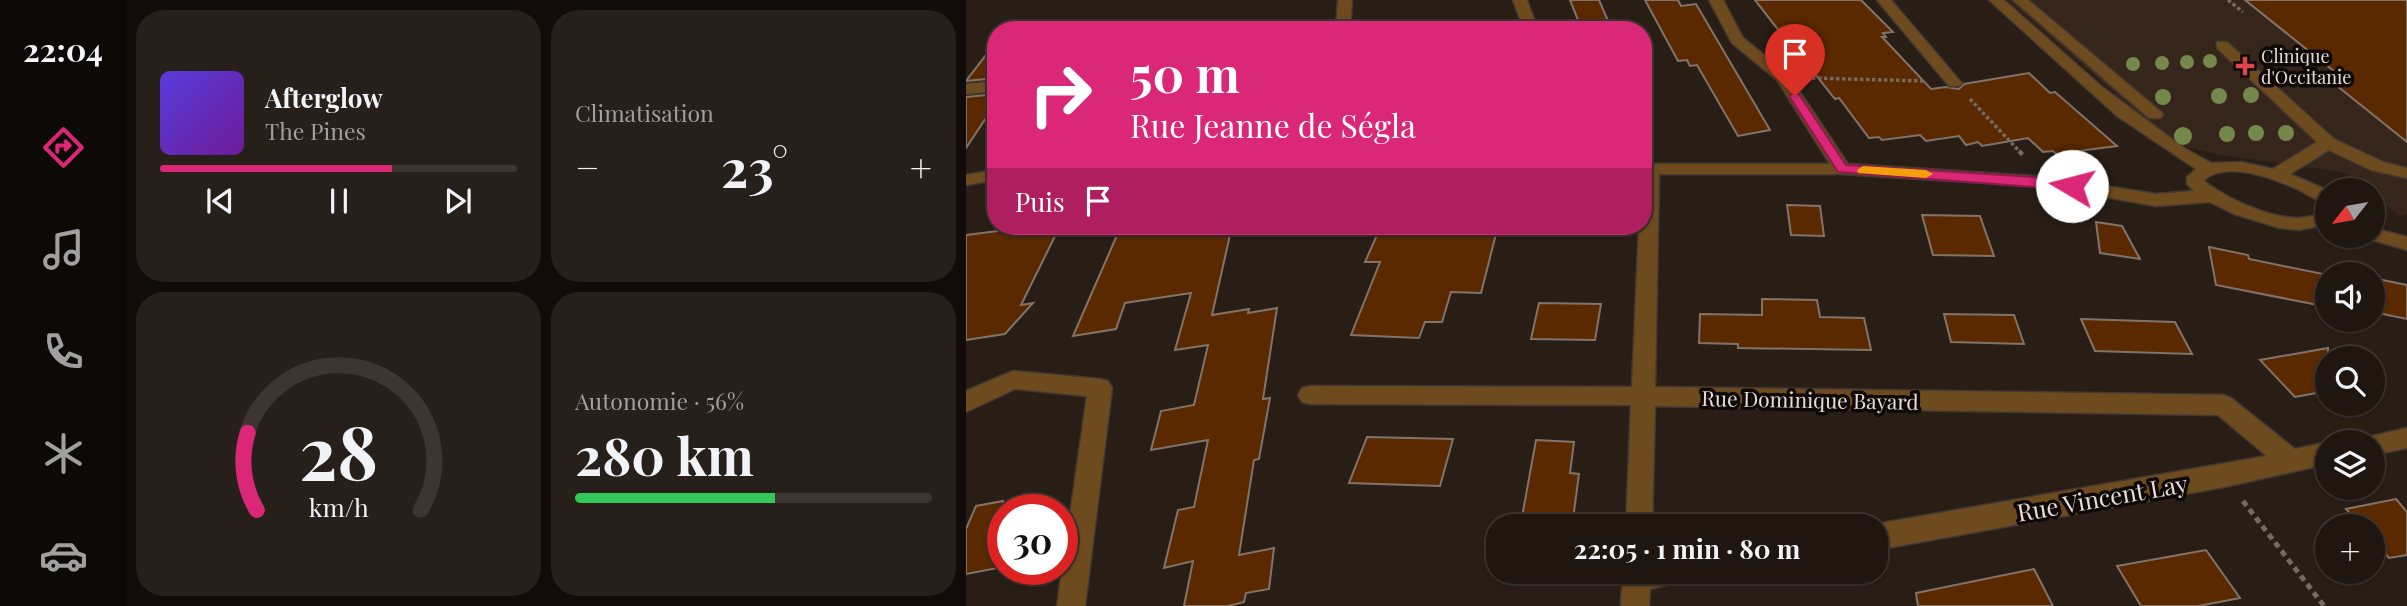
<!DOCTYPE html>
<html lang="fr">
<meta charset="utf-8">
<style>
:root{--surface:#1f1610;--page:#271f19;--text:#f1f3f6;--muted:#a19f9f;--line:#3c3530;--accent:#db2777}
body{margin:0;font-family:"Playfair Display",serif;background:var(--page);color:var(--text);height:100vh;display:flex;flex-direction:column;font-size:26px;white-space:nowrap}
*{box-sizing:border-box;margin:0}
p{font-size:23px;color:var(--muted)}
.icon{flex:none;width:38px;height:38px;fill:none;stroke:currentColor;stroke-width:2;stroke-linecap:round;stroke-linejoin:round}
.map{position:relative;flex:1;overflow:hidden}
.drawer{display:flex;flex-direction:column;gap:10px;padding:10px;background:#110c09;width:840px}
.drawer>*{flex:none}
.top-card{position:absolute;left:21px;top:21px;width:665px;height:214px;border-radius:28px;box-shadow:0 2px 5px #0004,0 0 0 2px var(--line);background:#db2777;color:#fff;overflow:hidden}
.needle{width:46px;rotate:239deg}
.buttons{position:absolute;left:1349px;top:178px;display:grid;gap:14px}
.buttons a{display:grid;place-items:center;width:70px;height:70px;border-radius:50%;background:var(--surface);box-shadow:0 2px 5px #0004,0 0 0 2px var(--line);font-size:35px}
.speed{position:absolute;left:21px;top:494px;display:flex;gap:14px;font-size:35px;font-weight:700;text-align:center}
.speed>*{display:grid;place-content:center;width:91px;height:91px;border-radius:50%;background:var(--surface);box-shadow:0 2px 5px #0004,0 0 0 2px var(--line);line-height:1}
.speed .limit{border:10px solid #d22;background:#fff;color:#111}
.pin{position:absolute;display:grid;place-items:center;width:60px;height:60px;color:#fff;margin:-72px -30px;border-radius:50% 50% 50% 0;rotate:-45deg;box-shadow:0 0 7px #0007}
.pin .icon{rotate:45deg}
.me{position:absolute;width:77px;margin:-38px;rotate:278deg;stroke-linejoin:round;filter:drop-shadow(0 0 5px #0008)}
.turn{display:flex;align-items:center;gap:24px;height:147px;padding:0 28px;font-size:32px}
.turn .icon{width:91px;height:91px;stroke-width:2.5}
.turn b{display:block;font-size:49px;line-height:60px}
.then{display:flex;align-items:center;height:66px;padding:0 28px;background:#0003;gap:14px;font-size:26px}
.big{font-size:52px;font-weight:700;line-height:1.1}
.drawer .tile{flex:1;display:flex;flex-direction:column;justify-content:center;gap:10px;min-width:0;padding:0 24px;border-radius:28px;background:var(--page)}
.drawer .dial{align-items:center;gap:0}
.dial svg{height:182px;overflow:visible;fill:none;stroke:var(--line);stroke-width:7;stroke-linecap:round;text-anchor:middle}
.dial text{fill:var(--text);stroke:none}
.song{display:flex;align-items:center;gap:21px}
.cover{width:84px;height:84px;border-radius:10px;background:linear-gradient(135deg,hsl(250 70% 55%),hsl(280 70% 35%))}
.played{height:7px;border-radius:4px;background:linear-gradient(90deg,var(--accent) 65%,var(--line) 65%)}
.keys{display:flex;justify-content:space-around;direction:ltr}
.heat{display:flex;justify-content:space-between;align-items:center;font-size:38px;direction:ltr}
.charge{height:10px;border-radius:5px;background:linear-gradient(90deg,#34c759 56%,var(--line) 0)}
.drawer .tiles{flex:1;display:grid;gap:10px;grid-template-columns:repeat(2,1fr)}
.trip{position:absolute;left:520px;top:514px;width:402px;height:70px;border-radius:28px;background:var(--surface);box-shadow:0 2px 5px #0004,0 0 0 2px var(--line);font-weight:700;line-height:70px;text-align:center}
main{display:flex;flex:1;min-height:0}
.tab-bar{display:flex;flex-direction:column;width:126px;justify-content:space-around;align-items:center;background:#0c0906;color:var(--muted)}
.tab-bar .icon{width:49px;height:49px}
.tab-bar .selected{color:var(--accent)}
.tab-bar b{font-size:32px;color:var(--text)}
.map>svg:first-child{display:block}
.built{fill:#36251a}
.building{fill:#5a2900;stroke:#82736a;stroke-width:2}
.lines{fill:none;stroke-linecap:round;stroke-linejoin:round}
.minor-casing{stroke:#433931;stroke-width:3}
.path-far2{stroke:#746a63;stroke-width:3.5;stroke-dasharray:3.5 2.5;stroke-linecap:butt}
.path-far1{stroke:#746a63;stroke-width:4.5;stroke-dasharray:5 3.5;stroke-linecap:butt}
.path{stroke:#746a63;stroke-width:5;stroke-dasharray:6 4.5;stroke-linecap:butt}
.minor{fill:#6e4a1f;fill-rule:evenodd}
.tree{fill:#75884c}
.route{fill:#db2777;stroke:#8e194d;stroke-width:2}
.slow{fill:#f59e0b}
.health-dot{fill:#e0444e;stroke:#0e0906;stroke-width:2.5}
.labels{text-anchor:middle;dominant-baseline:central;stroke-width:7;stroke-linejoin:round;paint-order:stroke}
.far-poi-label{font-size:18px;fill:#e5dcd7;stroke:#0e0906;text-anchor:start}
.street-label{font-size:21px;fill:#e5dcd7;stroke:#0e0906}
.near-street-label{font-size:24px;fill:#e5dcd7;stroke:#0e0906}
</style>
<main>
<nav class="tab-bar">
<b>22:04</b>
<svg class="icon selected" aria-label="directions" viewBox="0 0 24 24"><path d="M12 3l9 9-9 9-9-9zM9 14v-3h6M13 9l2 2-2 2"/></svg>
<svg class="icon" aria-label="music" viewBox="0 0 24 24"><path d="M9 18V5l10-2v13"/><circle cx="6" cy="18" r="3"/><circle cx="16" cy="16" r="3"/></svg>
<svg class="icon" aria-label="phone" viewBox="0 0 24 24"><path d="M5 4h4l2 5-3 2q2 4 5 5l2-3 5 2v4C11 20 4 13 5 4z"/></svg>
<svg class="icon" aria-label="climate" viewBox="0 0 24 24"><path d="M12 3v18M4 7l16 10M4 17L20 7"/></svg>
<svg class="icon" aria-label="car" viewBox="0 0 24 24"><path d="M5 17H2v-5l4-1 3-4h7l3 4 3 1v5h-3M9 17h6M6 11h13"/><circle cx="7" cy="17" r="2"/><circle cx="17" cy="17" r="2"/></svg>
</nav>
<section class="drawer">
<div class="tiles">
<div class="tile">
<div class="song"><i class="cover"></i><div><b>Afterglow</b><p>The Pines</p></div></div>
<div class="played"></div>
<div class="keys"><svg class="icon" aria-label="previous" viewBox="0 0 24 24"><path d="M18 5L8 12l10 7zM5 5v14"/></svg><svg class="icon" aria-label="pause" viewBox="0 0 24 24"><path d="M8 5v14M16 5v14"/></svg><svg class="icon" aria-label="next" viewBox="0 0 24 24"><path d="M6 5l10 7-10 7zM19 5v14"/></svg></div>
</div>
<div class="tile"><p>Climatisation</p>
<div class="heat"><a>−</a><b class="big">23°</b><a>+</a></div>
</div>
<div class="tile dial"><svg viewBox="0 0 100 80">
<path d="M14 69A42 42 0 1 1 86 69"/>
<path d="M14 69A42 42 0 0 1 10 35" stroke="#db2777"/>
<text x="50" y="56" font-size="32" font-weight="700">28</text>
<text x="50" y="72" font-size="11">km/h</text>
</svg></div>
<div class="tile"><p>Autonomie · 56%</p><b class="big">280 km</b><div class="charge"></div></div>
</div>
</section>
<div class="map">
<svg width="1441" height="606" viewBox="0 0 1441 606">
<rect width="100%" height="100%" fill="#291e16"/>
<polygon class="built" points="1041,0 1441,0 1441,214 1434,216 1407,196 1407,191 1401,191 1376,172 1254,155 1224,148 1194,132"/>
<g class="building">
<polygon points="604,0 633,0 646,30 616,30"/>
<polygon points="679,0 712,0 715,6 730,4 804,130 772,136 731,65 724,66 721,60 712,61"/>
<polygon points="789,0 895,0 927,32 917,33 920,37 916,37 965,89 980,87 993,89 998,84 1063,73 1084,93 1089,92 1151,146 1090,154 1087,151 1077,152 1062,138 1016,146 1012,142 1000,145 993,136 960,141 954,135 916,140 913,137 903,138 873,98 869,99 837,59 835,59"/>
<polygon points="1279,0 1441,0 1441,142 1370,85 1384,84"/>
<polygon points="30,42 30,78 0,81"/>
<polygon points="30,94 30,103 0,148 0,97"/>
<polygon points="821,205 854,206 858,236 825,235"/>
<polygon points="956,215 1014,216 1028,256 967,255"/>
<polygon points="1130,222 1156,226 1174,259 1134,253"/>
<polygon points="72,226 94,226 55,305 67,303 39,334 0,340 0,235"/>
<polygon points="155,226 266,226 246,315 283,309 282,313 311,308 297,399 304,398 293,459 288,460 273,555 308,548 303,589 280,593 278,602 262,606 218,606 227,561 198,568 212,510 228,507 242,440 185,450 195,411 228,405 242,345 209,350 225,293 159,303 150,329 107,336"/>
<polygon points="415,226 532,226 515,293 485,292 476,322 459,322 453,338 385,335 414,262 399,262"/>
<polygon points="1243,247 1282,255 1283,259 1362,275 1362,307 1250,285"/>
<polygon points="1407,278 1441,285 1441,319 1407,312"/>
<polygon points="796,299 851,300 854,317 898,318 905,350 772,348 772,344 733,343 734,314 796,315"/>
<polygon points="573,303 635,304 629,340 565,339"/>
<polygon points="978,314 1048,315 1058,344 985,342"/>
<polygon points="1115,319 1209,322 1226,354 1129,351"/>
<polygon points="1362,348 1362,391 1329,397 1294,360"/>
<polygon points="401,437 487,439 474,486 383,483"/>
<polygon points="570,440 608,442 604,473 613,474 607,519 556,517"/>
<polygon points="1430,499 1441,512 1441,555 1423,558 1407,540 1407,527 1395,527 1380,509"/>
<polygon points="37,501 37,567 0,574 0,529 10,506"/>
<polygon points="1240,550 1274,598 1232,606 1175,606 1151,566"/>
<polygon points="1068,569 1087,606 952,606 950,593"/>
</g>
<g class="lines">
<g class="minor-casing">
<g id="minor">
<polygon points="372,0 386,0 384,30 370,30"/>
<polygon points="547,0 561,0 572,30 558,30"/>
<path d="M743,0H757L777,38L822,74L882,164L1083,177L1190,194L1228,191L1221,184V177L1230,169L1151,116L1023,0H1038L1136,87L1218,148L1245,163L1275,162L1307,169L1351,142L1251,48V42H1261L1368,139L1417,162L1441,168V178L1405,170L1363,150L1324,174L1363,191L1362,204C1351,201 1341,194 1331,189C1306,178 1263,161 1239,179V182C1263,200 1316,225 1346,216C1352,215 1356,212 1362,210V224L1333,230L1314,228L1268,214L1244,202L1190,206L1083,187L876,174H693L689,387L1257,395L1265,398L1329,449L1362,442L1363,443L1362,464L1258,487L910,550V527H904L910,524L1301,456L1252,415L689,406L686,527H660L665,405L344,404L336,402L332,395L336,388L344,386L666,387L673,226H677V164H864L811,80L766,43Z"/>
<polygon points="911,0 925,0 993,80 996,83 993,86 983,86"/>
<polygon points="1047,0 1062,0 1195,112 1197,115 1195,118 1183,118"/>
<polygon points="30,81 30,91 0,94 0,84"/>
<polygon points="30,170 30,180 0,185 0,175"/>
<polygon points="1407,228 1441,237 1441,250 1400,238 1399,236 1407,236"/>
<polygon points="47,371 134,379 142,381 146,388 119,606 91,606 121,396 49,389 0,412 0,391"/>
<polygon points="1441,428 1441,448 1407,455 1407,443 1396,443 1398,438"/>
<polygon points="657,572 720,572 716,581 684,589 683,606 655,606"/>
</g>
</g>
<g class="path-far2">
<polyline points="1262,0 1277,12"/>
<polyline points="846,78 957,81"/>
<polyline points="1004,99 1055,153"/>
</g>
<polyline class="path-far1" points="1053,151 1058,156"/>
<polyline class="path" points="1277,501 1358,606"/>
<use href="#minor" class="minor"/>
</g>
<g class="tree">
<circle cx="1244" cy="61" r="7"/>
<circle cx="1221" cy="62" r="7"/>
<circle cx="1196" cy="63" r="7"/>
<circle cx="1167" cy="64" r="7"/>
<circle cx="1285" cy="95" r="8"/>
<circle cx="1253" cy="96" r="8"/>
<circle cx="1197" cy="97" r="8"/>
<circle cx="1290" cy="133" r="8"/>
<circle cx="1320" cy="133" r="8"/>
<circle cx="1261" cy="134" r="8"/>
<circle cx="1217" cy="136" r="9"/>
</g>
<polygon class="route" points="825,94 833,94 880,165 1083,178 1110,183 1112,186 1106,190 872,172 823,96"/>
<polygon class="slow" points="897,166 960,170 967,174 960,178 892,173 891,170"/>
<path class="health-dot" d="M1275.5 55.5h7v7h7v7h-7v7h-7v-7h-7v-7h7z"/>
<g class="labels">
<g class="far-poi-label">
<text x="1295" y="56">Clinique<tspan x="1295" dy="21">d'Occitanie</tspan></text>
</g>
<g class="street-label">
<text transform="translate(844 399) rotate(1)">Rue Dominique Bayard</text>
</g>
<g class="near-street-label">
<text transform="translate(1136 497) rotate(-10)">Rue Vincent Lay</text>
</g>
</g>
</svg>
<div class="buttons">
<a><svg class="needle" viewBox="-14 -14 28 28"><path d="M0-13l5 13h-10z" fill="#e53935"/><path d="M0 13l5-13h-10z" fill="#a19f9f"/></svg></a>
<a><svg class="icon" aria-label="sound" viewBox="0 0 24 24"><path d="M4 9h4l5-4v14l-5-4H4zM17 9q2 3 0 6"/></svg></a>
<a><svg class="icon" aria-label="search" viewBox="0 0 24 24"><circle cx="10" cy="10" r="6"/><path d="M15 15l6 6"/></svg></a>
<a><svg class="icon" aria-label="layers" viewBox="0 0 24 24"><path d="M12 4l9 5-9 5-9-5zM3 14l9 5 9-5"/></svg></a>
<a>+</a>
</div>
<div class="speed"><div class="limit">30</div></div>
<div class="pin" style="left:829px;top:96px;background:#d93025"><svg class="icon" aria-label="arrive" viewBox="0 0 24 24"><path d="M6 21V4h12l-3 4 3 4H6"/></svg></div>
<svg class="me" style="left:1106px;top:186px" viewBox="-20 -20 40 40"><circle r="19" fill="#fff"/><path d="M0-13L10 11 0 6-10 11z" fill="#db2777"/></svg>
<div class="trip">22:05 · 1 min · 80 m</div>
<div class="top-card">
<div class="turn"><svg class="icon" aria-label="right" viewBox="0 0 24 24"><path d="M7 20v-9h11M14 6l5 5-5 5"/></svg><div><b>50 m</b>Rue Jeanne de Ségla</div></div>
<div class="then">Puis<svg class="icon" aria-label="arrive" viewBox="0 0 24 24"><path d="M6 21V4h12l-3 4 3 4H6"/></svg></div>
</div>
</div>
</main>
